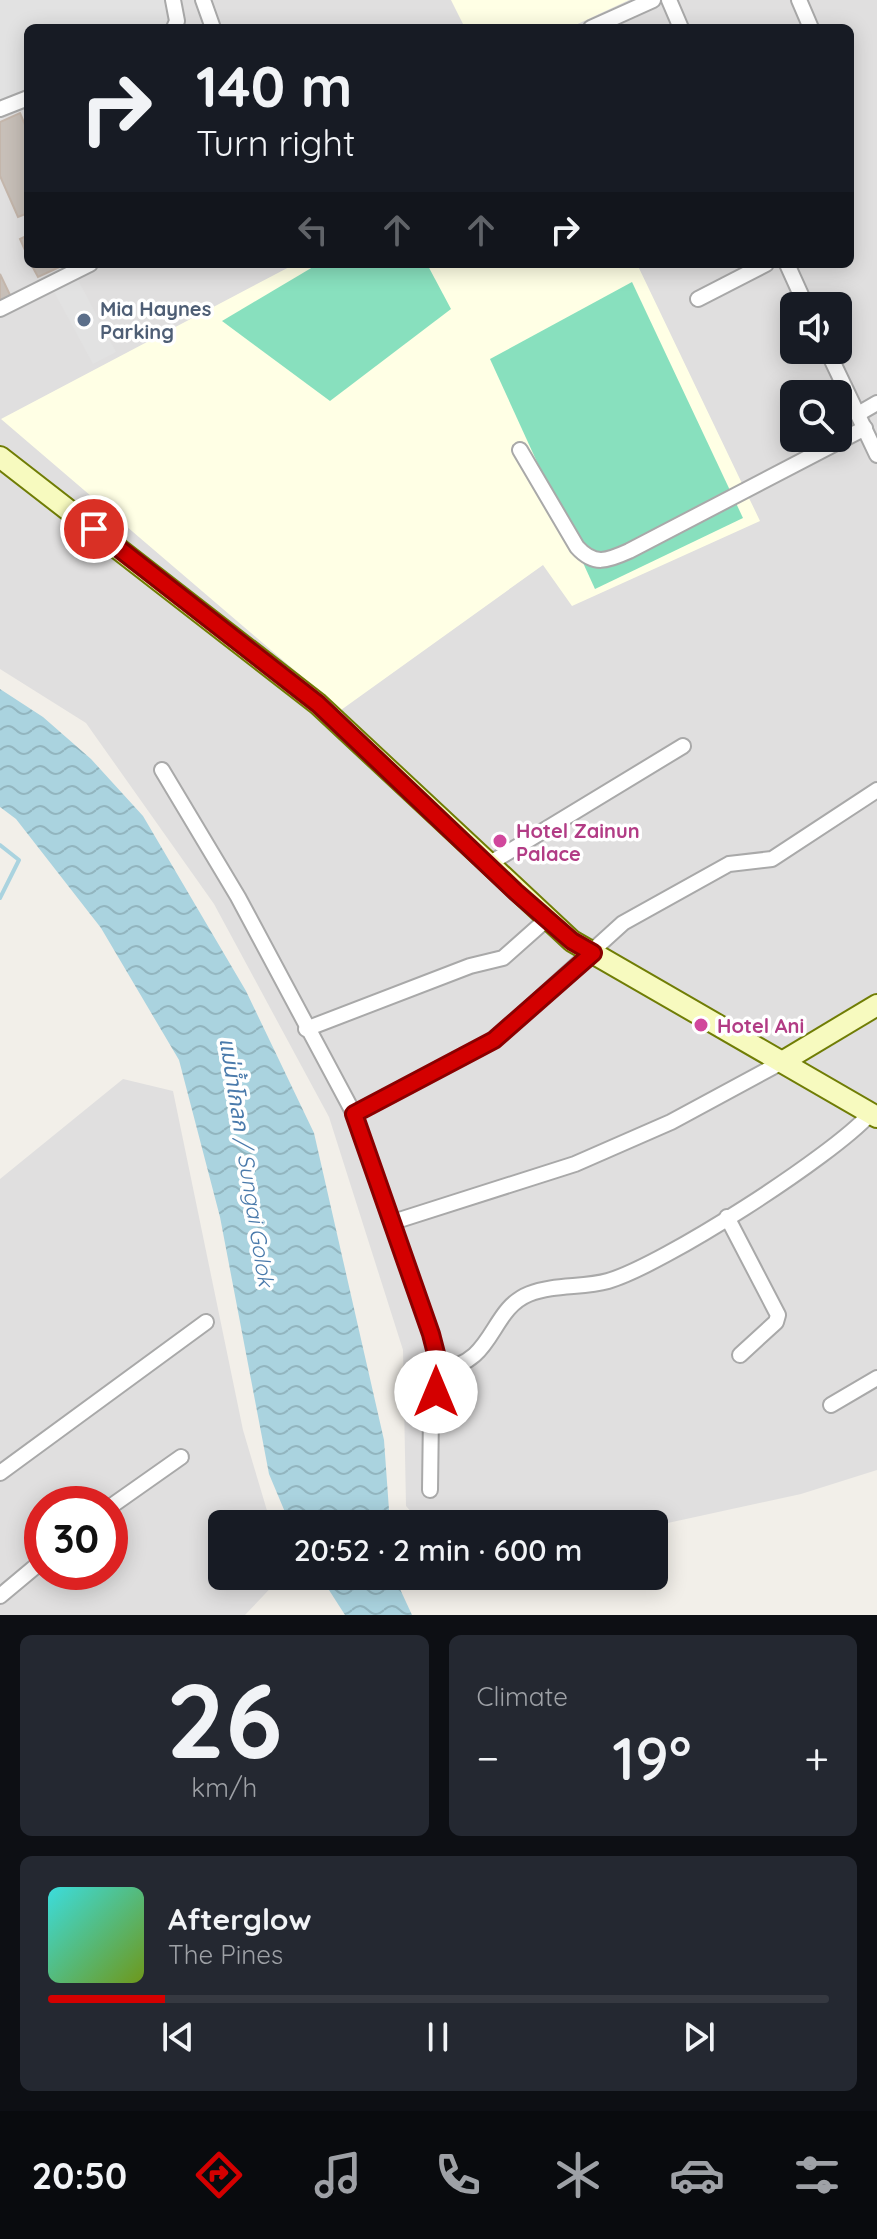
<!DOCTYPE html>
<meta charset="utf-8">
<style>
:root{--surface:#171b24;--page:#242831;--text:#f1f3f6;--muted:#9ea1a6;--line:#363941;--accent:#d40000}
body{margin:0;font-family:Quicksand,"Noto Sans Thai",sans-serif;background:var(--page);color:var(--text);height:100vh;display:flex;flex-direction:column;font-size:30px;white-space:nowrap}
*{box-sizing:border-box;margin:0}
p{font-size:26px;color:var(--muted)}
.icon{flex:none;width:44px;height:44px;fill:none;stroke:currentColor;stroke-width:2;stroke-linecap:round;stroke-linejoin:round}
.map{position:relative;height:1615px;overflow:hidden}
.details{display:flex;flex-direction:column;gap:20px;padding:20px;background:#0d0f14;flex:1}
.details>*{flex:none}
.hud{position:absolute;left:24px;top:24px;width:830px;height:244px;border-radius:12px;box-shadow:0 4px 20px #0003;background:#171b24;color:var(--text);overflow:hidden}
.tools{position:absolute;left:780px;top:292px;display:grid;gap:16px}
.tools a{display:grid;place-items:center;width:72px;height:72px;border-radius:12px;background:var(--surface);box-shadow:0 4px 20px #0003;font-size:40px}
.speed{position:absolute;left:24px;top:1486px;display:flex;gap:16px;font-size:40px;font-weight:700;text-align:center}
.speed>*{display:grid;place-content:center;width:104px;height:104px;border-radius:50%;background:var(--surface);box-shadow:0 4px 20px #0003;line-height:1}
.speed .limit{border:12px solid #d22;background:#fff;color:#111}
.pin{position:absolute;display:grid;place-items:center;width:68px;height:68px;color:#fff;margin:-34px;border:4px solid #fff;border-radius:50%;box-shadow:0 2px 8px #0007}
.me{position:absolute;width:88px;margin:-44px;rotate:0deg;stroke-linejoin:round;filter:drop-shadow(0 0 6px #0008)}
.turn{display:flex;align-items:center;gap:28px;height:168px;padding:0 40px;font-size:36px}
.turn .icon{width:104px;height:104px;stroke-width:2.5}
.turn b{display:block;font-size:56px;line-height:68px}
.lanes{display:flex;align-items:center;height:76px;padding:0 40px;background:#0003;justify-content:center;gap:40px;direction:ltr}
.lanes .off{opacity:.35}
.big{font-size:60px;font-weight:600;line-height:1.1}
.details .tile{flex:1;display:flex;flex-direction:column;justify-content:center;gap:12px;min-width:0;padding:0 28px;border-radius:12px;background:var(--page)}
.details .dial{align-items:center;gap:0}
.dial b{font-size:104px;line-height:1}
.song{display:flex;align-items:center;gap:24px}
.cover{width:96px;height:96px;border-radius:12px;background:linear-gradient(135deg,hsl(180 70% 55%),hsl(80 70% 35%))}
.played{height:8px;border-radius:4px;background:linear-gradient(90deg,var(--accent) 15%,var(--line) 15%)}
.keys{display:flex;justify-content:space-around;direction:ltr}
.heat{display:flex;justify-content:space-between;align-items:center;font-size:44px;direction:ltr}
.details .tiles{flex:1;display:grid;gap:20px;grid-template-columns:1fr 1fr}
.tile:last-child{grid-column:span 2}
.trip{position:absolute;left:208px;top:1510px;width:460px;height:80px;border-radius:12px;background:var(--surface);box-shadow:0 4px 20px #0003;font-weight:600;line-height:80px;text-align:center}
.dock{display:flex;height:128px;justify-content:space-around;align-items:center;background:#090b0e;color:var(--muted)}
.dock .icon{width:56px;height:56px}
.dock .active{color:var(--accent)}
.dock b{font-size:36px;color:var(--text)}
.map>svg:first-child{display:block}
.residential{fill:#e0dfdf;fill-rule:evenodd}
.education{fill:#ffffe5}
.pitch{fill:#88e0be}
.parking{fill:#e2e2e2}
.water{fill:url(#water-waves)}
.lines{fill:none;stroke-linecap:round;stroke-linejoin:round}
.stream{stroke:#aad3df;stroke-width:4}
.building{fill:#c7bfb8;stroke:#c4b6ab;stroke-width:2}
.minor-casing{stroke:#a9a9a9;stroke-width:18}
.secondary-casing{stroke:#707d05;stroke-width:24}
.minor{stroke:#fff;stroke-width:14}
.secondary{stroke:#f7fabf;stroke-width:20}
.route-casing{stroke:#8a0000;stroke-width:20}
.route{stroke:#d40000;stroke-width:14}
.service-dot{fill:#5c6f8a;stroke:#fff;stroke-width:3}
.hotel-dot{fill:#d1479c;stroke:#fff;stroke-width:3}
.labels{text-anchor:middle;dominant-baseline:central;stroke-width:7;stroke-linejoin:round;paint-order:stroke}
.service-label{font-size:20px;font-weight:bold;fill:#4e5e75;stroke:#fff;text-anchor:start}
.hotel-label{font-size:20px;font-weight:bold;fill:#b23c85;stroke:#fff;text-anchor:start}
.water-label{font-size:22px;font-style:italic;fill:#4a7aab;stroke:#fff}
</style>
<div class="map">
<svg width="877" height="1615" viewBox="0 0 877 1615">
<defs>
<pattern id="water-waves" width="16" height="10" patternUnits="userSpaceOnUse" patternTransform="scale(2)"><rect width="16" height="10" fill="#aad3df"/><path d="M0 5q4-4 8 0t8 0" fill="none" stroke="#92b5bf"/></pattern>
</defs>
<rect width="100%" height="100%" fill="#f2efe9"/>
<g class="residential">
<path d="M0,0H877V1470L801,1494L654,1526L422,1524L406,1506L403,1350L329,1117L214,904L86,723L0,669ZM28,28H850V264H28ZM794,306H838V350H794ZM794,394H838V438H794Z"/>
<path d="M123,1079L173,1091L243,1430L271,1524H222V1576H282L245,1615H0V1179ZM42,1504H110V1572H42Z"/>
</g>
<g class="education">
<polygon points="451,0 629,0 569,28 465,28"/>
<polygon points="295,264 637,264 760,521 572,606 543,565 341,710 1,419"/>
</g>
<g class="pitch">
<polygon points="318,264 427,264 451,309 330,401 222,321"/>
<polygon points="632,282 743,518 595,589 490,359"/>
</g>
<g class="parking">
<polygon points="0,0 167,0 174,17 167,28 28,28 28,91 0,102"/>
<polygon points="76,276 116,352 93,364 52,288"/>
</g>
<g class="water">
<polygon points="0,689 43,717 91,759 143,816 246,991 314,1133 384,1440 390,1524 290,1524 269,1474 220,1217 179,1060 101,928 16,819 0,807"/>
<polygon points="320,1576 394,1576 412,1615 345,1615"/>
</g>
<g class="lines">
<polyline class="stream" points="0,845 19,860 0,898"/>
</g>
<g class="building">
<polygon points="20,113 28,132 28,213 18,217 0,176 0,122"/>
<polygon points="28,235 28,257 20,239"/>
<polygon points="31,264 66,264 38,277"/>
<polygon points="0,274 11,297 0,302"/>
</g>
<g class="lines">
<g class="minor-casing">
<g id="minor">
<polyline points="173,0 177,21 174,28"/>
<polyline points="203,0 213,28"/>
<polyline points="669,0 681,28"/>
<polyline points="799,0 811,28"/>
<polyline points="591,28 653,0"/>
<polyline points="0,109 28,98"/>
<polyline points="787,264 806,306"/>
<polyline points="698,299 766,264"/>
<polyline points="0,309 90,264"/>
<polyline points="827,350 877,455"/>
<polyline points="858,414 877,403"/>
<path d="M520,450L577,547C594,566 607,561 629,551L865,428"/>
<polyline points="162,770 238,897 354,1114 431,1334 440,1369 431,1414 430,1490"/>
<polyline points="487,865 683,746"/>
<polyline points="306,1029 470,966 503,958 547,919"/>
<polyline points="354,1114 494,1040 623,923 729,864 772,859 877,790"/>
<polyline points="727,1217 778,1315 776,1322 740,1355"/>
<polyline points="393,1222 575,1164 671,1122 782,1062"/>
<path d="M440,1369C495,1364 489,1310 529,1294C554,1284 583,1288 608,1281C663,1265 831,1157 870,1114"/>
<polyline points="831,1405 877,1378"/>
<polyline points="0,1473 206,1322"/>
<polyline points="110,1507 181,1457"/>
<polyline points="0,1596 42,1561"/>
</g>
</g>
<g class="secondary-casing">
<g id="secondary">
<polyline points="0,457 318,704 572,941 877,1117"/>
<polyline points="782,1062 877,1005"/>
</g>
</g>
<use href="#minor" class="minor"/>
<use href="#secondary" class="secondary"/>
</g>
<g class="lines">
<g class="route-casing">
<polyline id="route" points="94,529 318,704 516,892 572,941 593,953 494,1040 354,1114 431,1334 440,1369 436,1392"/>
</g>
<use href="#route" class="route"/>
</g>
<circle class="service-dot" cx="84" cy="320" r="8"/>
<g class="hotel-dot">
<circle cx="500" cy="841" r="8"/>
<circle cx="701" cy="1025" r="8"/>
</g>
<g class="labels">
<g class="service-label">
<text x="100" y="308">Mia Haynes<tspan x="100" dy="23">Parking</tspan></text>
</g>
<g class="hotel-label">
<text x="516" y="830">Hotel Zainun<tspan x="516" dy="23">Palace</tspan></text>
<text x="717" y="1025">Hotel Ani</text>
</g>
<g class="water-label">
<text transform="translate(247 1162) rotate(81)">แม่น้ำโกลก / Sungai Golok</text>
</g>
</g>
</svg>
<div class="tools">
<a><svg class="icon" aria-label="sound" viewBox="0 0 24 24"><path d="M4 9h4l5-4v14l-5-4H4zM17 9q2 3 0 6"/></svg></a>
<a><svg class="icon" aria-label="search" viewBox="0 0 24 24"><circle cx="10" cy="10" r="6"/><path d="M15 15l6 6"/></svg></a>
</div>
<div class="speed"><div class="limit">30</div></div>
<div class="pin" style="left:94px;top:529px;background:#d93025"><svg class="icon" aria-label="arrive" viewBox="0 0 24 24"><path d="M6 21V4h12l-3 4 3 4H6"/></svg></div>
<svg class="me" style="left:436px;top:1392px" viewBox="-20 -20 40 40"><circle r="19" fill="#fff"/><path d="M0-13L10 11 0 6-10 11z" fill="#d40000"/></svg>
<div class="trip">20:52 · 2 min · 600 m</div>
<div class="hud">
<div class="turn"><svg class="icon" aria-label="right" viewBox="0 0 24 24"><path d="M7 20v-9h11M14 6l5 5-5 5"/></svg><div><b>140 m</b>Turn right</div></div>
<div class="lanes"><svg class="icon off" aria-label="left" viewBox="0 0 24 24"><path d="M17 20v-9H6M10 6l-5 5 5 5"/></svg><svg class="icon off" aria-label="ahead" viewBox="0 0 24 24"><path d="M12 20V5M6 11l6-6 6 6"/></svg><svg class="icon off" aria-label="ahead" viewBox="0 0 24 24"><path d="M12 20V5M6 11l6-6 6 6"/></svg><svg class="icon" aria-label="right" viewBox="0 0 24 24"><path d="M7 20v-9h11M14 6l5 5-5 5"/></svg></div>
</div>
</div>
<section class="details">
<div class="tiles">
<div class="tile dial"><b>26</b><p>km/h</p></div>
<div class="tile"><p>Climate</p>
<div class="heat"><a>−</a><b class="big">19°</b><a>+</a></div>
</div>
<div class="tile">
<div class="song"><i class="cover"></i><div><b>Afterglow</b><p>The Pines</p></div></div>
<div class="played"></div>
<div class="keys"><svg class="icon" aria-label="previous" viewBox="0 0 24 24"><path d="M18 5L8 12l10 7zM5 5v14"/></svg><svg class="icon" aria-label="pause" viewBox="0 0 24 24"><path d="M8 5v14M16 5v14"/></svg><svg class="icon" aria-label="next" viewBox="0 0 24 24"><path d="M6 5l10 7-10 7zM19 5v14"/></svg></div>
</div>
</div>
</section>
<nav class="dock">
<b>20:50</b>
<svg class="icon active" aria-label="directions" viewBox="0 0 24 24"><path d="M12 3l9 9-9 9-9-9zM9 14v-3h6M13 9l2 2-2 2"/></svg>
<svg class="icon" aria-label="music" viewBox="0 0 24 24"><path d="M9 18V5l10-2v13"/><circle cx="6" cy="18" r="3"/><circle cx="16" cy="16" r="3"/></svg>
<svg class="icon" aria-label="phone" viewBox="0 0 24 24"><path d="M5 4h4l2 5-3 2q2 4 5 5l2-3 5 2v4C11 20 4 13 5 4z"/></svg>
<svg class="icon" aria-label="climate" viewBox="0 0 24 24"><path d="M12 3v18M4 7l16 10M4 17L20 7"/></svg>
<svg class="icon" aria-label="car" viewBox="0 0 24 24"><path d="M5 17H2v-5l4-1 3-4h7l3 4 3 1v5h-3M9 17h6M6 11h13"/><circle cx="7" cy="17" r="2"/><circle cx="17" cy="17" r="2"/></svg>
<svg class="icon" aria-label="filters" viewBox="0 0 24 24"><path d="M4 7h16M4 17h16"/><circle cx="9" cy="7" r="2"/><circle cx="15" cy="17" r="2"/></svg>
</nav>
